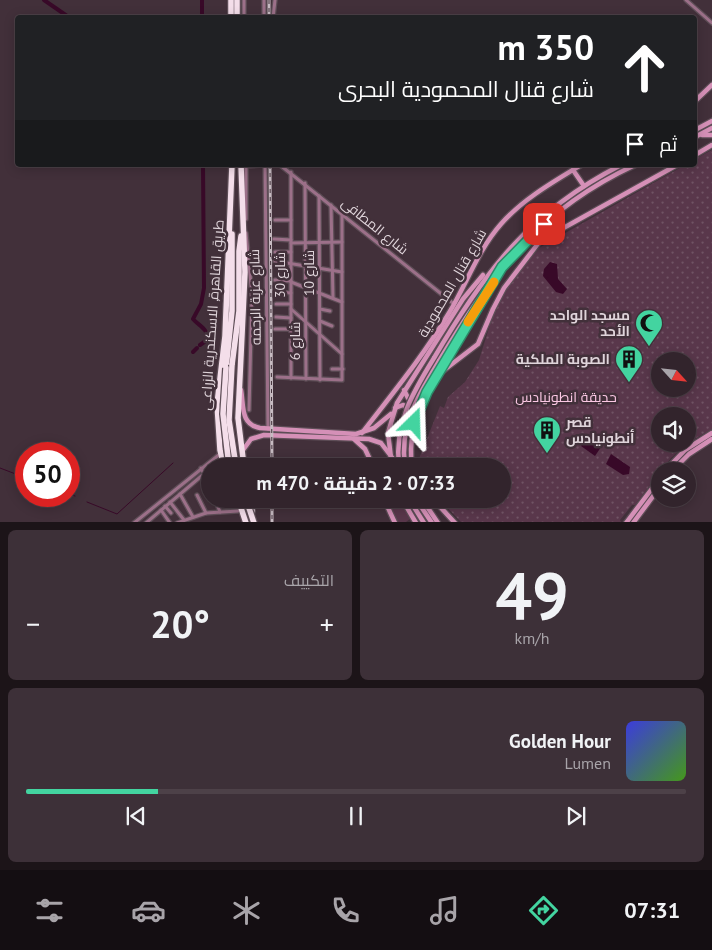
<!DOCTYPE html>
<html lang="ar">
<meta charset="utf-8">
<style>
:root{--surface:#32242c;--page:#3d3038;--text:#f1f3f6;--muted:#a8a4a9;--line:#4d4148;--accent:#43d4a0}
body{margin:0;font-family:"PT Sans",Cairo,sans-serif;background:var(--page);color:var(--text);direction:rtl;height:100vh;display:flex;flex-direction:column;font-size:19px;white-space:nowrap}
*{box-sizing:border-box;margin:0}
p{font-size:16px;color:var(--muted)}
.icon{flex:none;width:28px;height:28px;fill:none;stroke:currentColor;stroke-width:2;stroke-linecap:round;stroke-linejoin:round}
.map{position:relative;height:522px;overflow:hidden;direction:ltr}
.side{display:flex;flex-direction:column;gap:8px;padding:8px;background:#1c1418;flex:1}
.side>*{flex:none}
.guide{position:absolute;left:15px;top:15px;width:682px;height:152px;border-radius:5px;box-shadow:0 2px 12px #0003,0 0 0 1px var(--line);direction:rtl;background:#202124;color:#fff;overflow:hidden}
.needle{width:32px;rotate:117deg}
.controls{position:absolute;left:651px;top:352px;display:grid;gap:10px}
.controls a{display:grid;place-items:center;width:45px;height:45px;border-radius:50%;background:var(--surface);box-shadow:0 2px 12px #0003,0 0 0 1px var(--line);font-size:25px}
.speed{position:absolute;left:15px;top:442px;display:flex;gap:10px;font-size:25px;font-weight:700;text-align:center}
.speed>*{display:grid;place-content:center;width:65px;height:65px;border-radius:50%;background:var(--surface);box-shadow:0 2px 12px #0003,0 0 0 1px var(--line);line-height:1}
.speed .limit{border:8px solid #d22;background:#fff;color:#111}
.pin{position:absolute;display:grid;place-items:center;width:42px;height:42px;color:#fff;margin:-21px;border-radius:10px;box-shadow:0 2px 8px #0006}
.me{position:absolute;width:55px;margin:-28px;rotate:22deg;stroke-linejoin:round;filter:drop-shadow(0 0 4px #0008)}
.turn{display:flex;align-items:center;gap:18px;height:105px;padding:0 20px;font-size:22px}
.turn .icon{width:65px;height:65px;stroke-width:2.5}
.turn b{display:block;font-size:35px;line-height:42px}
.then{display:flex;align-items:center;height:48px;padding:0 20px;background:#0003;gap:10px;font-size:19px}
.big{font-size:38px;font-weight:700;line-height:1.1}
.side .widget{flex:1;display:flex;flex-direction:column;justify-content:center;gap:8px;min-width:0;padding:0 18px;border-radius:8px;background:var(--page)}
.side .dial{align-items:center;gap:0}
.dial b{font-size:65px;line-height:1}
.song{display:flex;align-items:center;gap:15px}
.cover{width:60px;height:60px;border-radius:8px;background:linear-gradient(135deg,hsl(240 70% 55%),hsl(100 70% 35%))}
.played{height:5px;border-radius:2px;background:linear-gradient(90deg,var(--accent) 20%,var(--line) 20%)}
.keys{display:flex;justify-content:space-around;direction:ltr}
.heat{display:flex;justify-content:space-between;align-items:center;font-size:28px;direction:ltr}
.side .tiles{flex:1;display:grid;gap:8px;grid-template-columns:1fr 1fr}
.widget:last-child{grid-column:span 2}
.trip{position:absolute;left:201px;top:458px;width:310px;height:50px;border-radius:25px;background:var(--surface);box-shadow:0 2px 12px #0003,0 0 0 1px var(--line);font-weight:700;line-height:50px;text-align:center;direction:rtl}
.dock{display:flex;height:80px;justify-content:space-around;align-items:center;background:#140e12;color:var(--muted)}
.dock .icon{width:35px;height:35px}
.dock .on{color:var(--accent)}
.dock b{font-size:22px;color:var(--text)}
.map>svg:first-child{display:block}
.green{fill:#59374b}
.park{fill:url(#park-dots);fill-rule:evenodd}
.water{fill:#380928}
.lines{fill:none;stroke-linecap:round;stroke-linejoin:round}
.stream{stroke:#380928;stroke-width:1}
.canal{stroke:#380928;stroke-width:4}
.street-casing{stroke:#5e4e57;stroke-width:5.5}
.secondary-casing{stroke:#5e4e57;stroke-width:7}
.highway-casing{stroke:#5e4e57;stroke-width:8}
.street{stroke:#9c7089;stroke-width:3}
.secondary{stroke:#d590b7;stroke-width:4.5}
.highway{stroke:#f4deea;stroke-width:5.5}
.rail-casing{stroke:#c7bbc2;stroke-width:3}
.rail{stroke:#42303a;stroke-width:1;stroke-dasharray:4;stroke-linecap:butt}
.secondary-bridge-casing{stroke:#5e4e57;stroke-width:7;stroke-linecap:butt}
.highway-bridge-casing{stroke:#5e4e57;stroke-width:8;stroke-linecap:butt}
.secondary-bridge{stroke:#d590b7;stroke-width:4.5}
.highway-bridge{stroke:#f4deea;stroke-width:5.5}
.route-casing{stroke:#2c8a68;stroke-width:12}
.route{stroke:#43d4a0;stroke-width:9}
.slow{stroke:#f59e0b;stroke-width:9}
.labels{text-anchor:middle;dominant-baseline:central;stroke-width:5;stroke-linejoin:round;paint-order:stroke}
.street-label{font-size:14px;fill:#dfd4da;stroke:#42303a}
.poi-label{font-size:14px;font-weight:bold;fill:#dfd4da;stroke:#42303a;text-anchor:end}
.park-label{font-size:14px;fill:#fbc8e4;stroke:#42303a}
</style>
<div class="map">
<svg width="712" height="523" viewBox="0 0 712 523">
<defs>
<pattern id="park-dots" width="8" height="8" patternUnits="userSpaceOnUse" patternTransform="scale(1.25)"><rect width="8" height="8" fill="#59374b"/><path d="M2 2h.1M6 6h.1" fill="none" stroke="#705364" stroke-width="1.8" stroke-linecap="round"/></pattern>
</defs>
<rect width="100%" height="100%" fill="#42303a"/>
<polygon class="green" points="402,503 410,519 406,522 398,522 391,508"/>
<path class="park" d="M712,150V429L688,443V416H660V444H687L671,458L635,505H632L620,520L621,522H461L439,499H502V466H418L420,456L440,406L444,408L448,397L465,382L479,360L493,315L508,287L539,248L685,165H695V159ZM660,361H688V389H660Z"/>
<g class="water">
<polygon points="550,262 557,264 558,279 567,289 563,294 556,292 543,276 544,269"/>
<polygon points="587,437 601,447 595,456 581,446"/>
<polygon points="611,454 630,467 629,474 623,475 606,464"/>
</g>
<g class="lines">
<g class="stream">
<polyline points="0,468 26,478"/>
<polyline points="69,494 75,496"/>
<polyline points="87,502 117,514 173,463"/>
</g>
<g class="canal">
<polyline points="44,0 70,18"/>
<polyline points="202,0 202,18"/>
<path d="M200,345L207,340C209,329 199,326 193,319L201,304L204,288L203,165"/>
<polyline points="193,352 197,348"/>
</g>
<g class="street-casing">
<g id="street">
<polyline points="244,0 244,18"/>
<polyline points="264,0 264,18"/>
<polyline points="686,0 712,23"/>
<polyline points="273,18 275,0"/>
<polyline points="265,165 268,429"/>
<polyline points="280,165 454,304"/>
<polyline points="246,166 265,165"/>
<polyline points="305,183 306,379"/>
<polyline points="319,196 320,380"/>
<polyline points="331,205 333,298"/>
<polyline points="246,219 246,165"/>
<polyline points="275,220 291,220"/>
<polyline points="246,233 252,295 249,410"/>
<polyline points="274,239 291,240"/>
<polyline points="291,243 342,242"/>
<polyline points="275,252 291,252"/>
<polyline points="275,261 342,272"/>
<polyline points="275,280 291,281"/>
<polyline points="291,282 342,302"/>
<polyline points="276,292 291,293"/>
<polyline points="276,304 291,304"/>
<polyline points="291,309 342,354"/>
<polyline points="320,309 330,311"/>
<polyline points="276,317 291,318"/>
<polyline points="320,321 332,326"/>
<polyline points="275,329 291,329"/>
<polyline points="332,369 343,369"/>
<polyline points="277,377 342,380 342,214"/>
<polyline points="291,378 291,172"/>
<polyline points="201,468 210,486"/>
<polyline points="180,494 193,517"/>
<polyline points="197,495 206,513"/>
<polyline points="215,499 220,512"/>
<polyline points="170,502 184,520"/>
<polyline points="165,506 171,513"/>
<polyline points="161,510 170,523"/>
<polyline points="134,523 220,454"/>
<polyline points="146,523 205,473"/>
<polyline points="177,523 206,513 238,511"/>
</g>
</g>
<g class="secondary-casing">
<g id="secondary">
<polyline points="695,101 712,85"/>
<polyline points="695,130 712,121"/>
<polyline points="702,135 712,135"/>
<polyline points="695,137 712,128"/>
<polyline points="695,155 712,145"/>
<polyline points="573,170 584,186"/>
<path d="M434,358C485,271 529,212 621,165"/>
<path d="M439,361C491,273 540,209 635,165"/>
<polyline points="435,377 478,344 493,309 504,288 540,241 677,165"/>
<path d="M241,390C244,406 240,424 260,428L356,434L374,428L391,414"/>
<polyline points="404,390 408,398 419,404"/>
<polyline points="395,408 403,405 415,412"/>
<path d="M362,433C392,394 424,355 449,313C467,283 478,250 501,224C523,199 553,182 581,165"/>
<polyline points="354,439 365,449 373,466"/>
<polyline points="243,450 251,439 264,435 369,439 381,443 397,464 405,464 411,460"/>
<polyline points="392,466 388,433 397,403 463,299 483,275"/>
<path d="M412,466C402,400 467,330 498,275"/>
<polyline points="665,471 685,450 712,433"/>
<polyline points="672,471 689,454 712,439"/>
<polyline points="384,499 395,523"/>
<polyline points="402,499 416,523"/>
<polyline points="409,499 424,523"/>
<polyline points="416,499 432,523"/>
<polyline points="422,499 438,523"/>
<polyline points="433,499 455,523"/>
<polyline points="626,523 660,478"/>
<polyline points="633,523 660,487"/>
</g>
</g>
<g class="highway-casing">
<g id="highway">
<polyline points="231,0 231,18"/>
<polyline points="237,0 237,18"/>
<polyline points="241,165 245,272 238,418 244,466"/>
<polyline points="232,365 239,311 239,251 241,236"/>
<polyline points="226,368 232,311 232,234"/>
<polyline points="224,466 220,450 217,404 225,336 232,165"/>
<polyline points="238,499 246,523"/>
<polyline points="250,499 252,511"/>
</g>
</g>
<use href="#street" class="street"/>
<use href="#secondary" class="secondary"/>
<use href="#highway" class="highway"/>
<g class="rail-casing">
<g id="rail">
<polyline points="269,0 269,18"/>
<polyline points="270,165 272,466"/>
<polyline points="272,499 272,523"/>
</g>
</g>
<use href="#rail" class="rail"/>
<g class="secondary-bridge-casing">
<g id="secondary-bridge">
<path d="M399,466C394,424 413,392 434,358"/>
<path d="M405,466C399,425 419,394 439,361"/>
</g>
</g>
<g class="highway-bridge-casing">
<g id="highway-bridge">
<polyline points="232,365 229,420 236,466"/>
<polyline points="226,368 223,414 229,466"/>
<polyline points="246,499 254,523"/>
</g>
</g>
<use href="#secondary-bridge" class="secondary-bridge"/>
<use href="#highway-bridge" class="highway-bridge"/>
</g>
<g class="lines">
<g class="route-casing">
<polyline id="route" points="414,423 427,392 502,267 544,224"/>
</g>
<use href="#route" class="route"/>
<polyline class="slow" points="468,322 494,282"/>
</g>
<defs>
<g id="mosque-pin" transform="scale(1.4375)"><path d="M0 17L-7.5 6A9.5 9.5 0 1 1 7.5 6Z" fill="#43d4a0" stroke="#42303a"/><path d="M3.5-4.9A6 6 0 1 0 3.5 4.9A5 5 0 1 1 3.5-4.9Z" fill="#111"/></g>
<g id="building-pin" transform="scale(1.4375)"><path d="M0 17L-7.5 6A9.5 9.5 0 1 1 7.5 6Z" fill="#43d4a0" stroke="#42303a"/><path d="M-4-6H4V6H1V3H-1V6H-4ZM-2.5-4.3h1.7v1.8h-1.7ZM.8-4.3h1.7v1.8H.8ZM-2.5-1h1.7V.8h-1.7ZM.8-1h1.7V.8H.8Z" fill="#111"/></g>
</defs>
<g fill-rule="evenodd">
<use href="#mosque-pin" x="649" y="323"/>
<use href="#building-pin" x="629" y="359"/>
<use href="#building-pin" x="547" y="430"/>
</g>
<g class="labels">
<g class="street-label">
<text transform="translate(375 226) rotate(39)">شارع المطافى</text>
<text transform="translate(309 273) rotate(-90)">شارع 10</text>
<text transform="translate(280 275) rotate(-90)">شارع 30</text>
<text transform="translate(452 283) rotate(-60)">شارع قنال المحمودية</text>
<text transform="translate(255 297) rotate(-91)">شارع عزبة الرحمه</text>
<text transform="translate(212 315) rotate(-86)">طريق القاهرة, الاسكندرية الزراعى</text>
<text transform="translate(295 341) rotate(-90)">شارع 6</text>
</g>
<g class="poi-label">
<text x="630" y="315">مسجد الواحد<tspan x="630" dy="16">الأحد</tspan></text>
<text x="610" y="359">الصوبة الملكية</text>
<text x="566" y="422" text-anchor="start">قصر<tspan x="566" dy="16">أنطونيادس</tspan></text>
</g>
<g class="park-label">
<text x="566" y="397">حديقة انطونيادس</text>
</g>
</g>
</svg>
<div class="controls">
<a><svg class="needle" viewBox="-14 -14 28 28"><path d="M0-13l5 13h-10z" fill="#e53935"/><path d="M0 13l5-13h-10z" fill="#a8a4a9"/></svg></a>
<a><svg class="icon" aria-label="sound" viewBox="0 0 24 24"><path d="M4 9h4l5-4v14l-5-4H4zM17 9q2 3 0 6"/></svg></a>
<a><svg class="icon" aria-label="layers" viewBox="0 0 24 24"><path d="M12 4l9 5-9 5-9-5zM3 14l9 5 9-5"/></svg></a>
</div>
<div class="speed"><div class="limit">50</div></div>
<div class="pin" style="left:544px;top:224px;background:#d93025"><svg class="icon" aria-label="arrive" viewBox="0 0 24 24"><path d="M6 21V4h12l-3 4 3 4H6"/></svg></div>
<svg class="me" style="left:414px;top:423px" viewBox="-20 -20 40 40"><path d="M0-17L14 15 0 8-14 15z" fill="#43d4a0" stroke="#fff" stroke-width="4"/></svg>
<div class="trip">07:33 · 2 دقيقة · 470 m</div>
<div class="guide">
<div class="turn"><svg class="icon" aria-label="ahead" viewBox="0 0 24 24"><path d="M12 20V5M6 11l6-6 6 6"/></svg><div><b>350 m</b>شارع قنال المحمودية البحرى</div></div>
<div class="then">ثم<svg class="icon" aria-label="arrive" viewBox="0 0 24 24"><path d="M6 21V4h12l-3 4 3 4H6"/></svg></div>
</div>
</div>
<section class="side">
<div class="tiles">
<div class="widget dial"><b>49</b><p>km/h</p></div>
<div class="widget"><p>التكييف</p>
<div class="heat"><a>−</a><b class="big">20°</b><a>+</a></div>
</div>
<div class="widget">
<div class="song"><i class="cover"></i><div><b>Golden Hour</b><p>Lumen</p></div></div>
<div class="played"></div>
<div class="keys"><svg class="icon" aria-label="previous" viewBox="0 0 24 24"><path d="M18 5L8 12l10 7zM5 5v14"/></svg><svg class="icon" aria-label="pause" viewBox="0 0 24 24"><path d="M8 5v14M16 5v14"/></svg><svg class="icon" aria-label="next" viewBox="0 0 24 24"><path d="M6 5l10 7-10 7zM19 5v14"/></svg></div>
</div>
</div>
</section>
<nav class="dock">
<b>07:31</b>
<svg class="icon on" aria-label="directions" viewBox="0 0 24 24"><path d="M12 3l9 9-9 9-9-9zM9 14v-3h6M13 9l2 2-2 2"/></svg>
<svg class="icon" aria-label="music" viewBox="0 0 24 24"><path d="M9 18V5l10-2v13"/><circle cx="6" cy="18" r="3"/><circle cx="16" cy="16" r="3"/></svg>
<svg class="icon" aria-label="phone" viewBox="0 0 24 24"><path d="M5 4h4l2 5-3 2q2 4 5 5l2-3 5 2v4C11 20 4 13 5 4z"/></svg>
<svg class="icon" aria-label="climate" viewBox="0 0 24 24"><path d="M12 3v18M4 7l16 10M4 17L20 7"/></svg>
<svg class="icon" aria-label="car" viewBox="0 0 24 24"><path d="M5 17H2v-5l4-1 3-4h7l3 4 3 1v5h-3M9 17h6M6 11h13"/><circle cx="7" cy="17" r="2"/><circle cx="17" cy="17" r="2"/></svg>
<svg class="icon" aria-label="filters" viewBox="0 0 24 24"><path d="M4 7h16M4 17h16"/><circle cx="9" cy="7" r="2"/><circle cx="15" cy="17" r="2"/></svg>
</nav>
